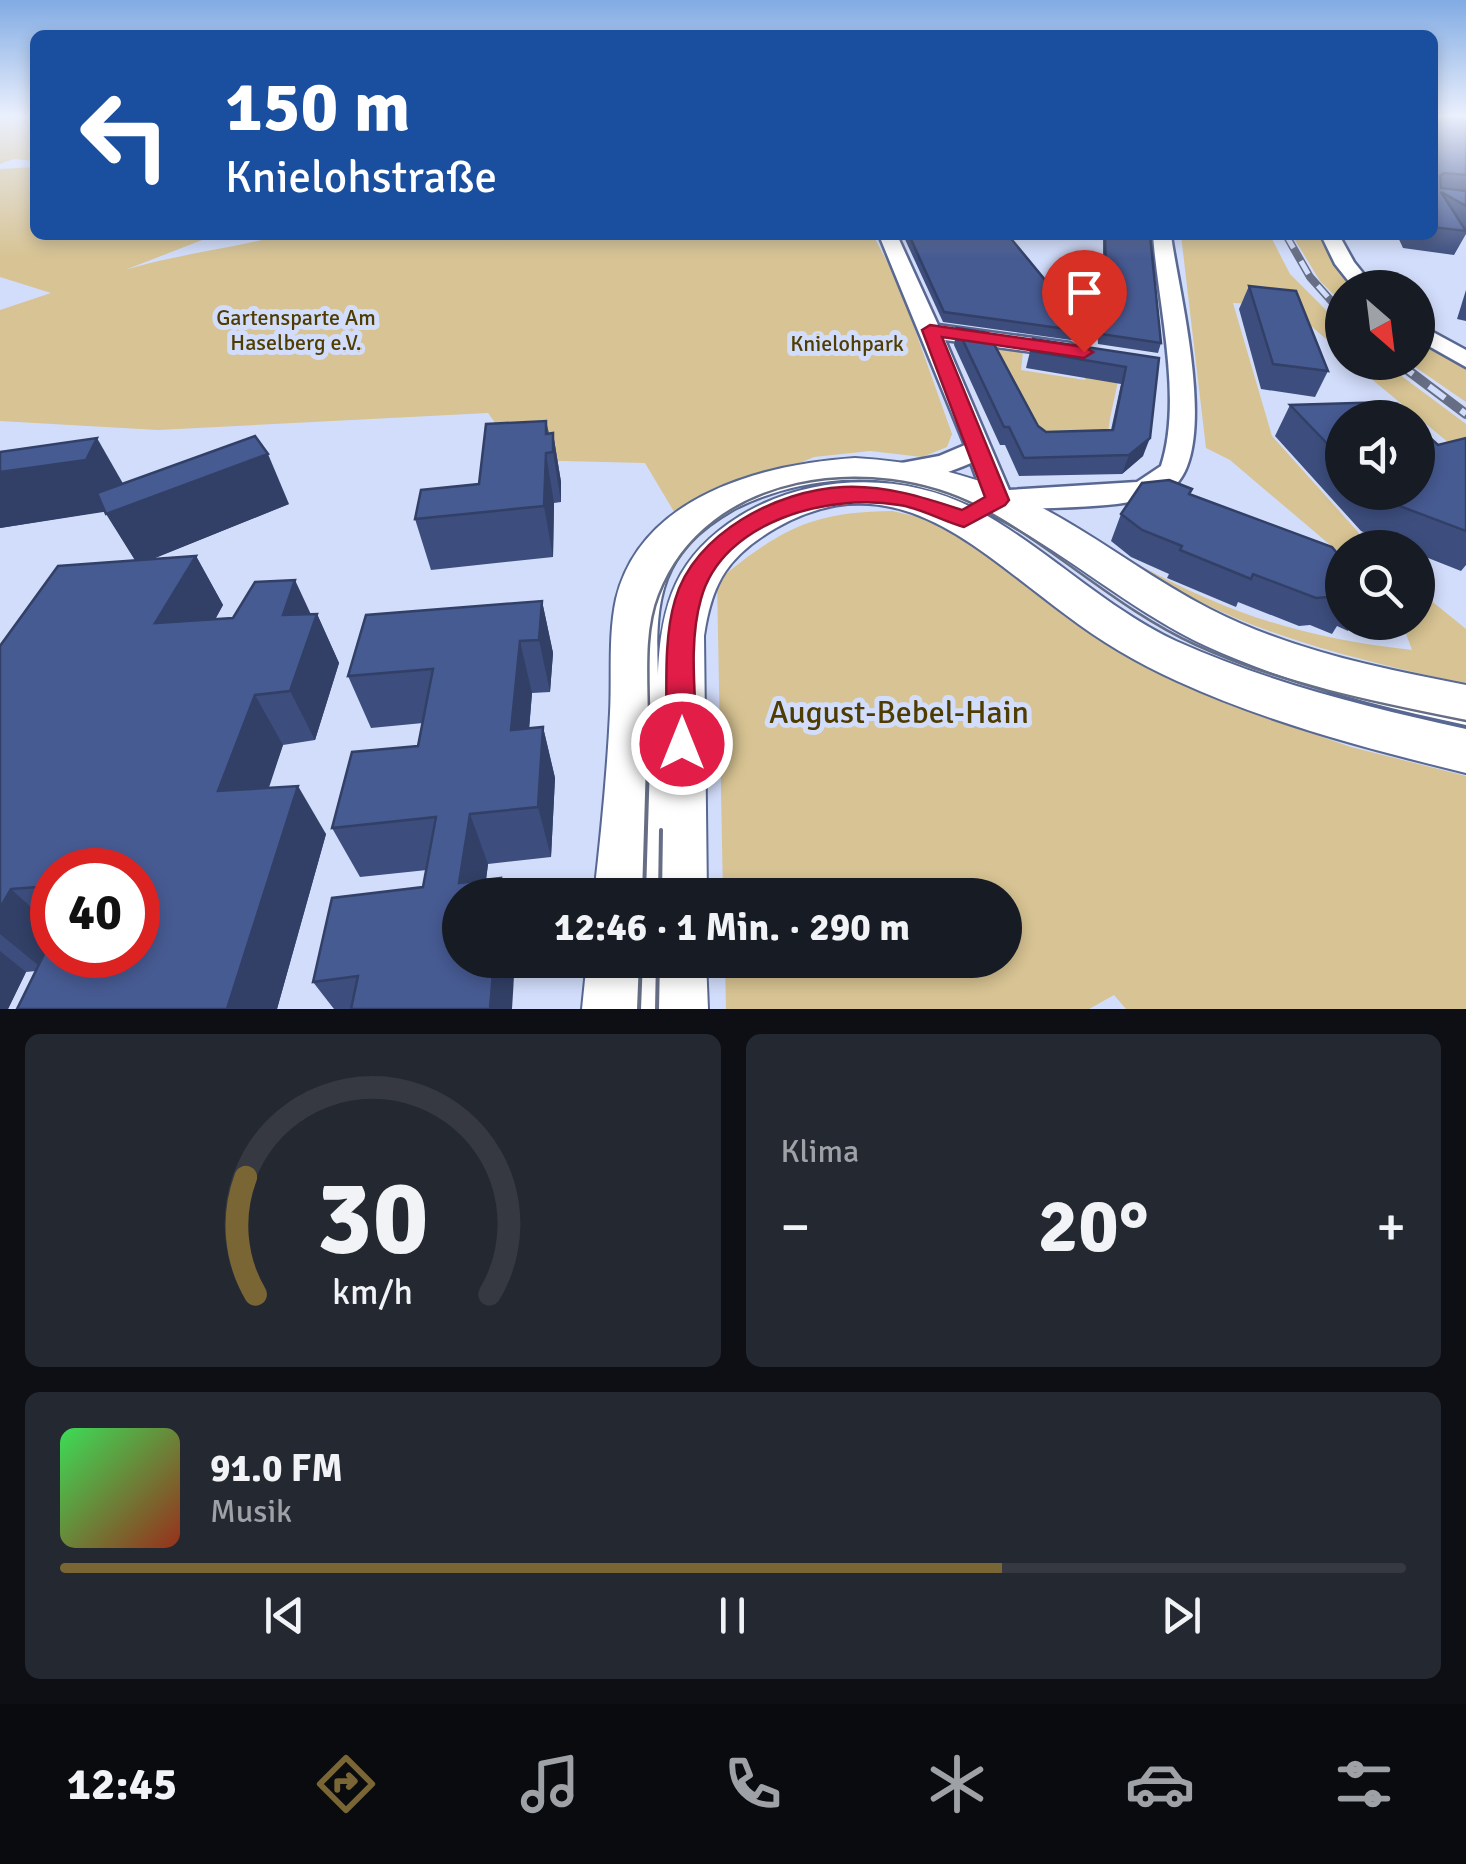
<!DOCTYPE html>
<html lang="de">
<meta charset="utf-8">
<style>
:root{--surface:#171b24;--page:#242831;--text:#f1f3f6;--muted:#9ea1a6;--line:#363941;--accent:#7a6635}
body{margin:0;font-family:Signika,sans-serif;background:var(--page);color:var(--text);height:100vh;display:flex;flex-direction:column;font-size:38px;white-space:nowrap}
*{box-sizing:border-box;margin:0}
p{font-size:32px;color:var(--muted)}
.icon{flex:none;width:55px;height:55px;fill:none;stroke:currentColor;stroke-width:2;stroke-linecap:round;stroke-linejoin:round}
.map{position:relative;height:1009px;overflow:hidden}
.side{display:flex;flex-direction:column;gap:25px;padding:25px;background:#0d0f14;flex:1}
.side>*{flex:none}
.banner{position:absolute;left:30px;top:30px;width:1408px;height:210px;border-radius:15px;box-shadow:0 5px 15px #0003;background:#1a4fa0;color:#fff;overflow:hidden}
.needle{width:65px;rotate:152deg}
.controls{position:absolute;left:1325px;top:270px;display:grid;gap:20px}
.controls a{display:grid;place-items:center;width:110px;height:110px;border-radius:50%;background:var(--surface);box-shadow:0 5px 15px #0003;font-size:50px}
.speed{position:absolute;left:30px;top:848px;display:flex;gap:20px;font-size:50px;font-weight:700;text-align:center}
.speed>*{display:grid;place-content:center;width:130px;height:130px;border-radius:50%;background:var(--surface);box-shadow:0 5px 15px #0003;line-height:1}
.speed .limit{border:15px solid #d22;background:#fff;color:#111}
.pin{position:absolute;display:grid;place-items:center;width:85px;height:85px;color:#fff;margin:-102px -42px;border-radius:50% 50% 50% 0;rotate:-45deg;box-shadow:0 0 10px #0007}
.pin .icon{rotate:45deg}
.me{position:absolute;width:110px;margin:-55px;rotate:0deg;stroke-linejoin:round;filter:drop-shadow(0 0 8px #0008)}
.turn{display:flex;align-items:center;gap:35px;height:210px;padding:0 30px;font-size:45px}
.turn .icon{width:130px;height:130px;stroke-width:2.5}
.turn b{display:block;font-size:70px;line-height:85px}
.big{font-size:75px;font-weight:800;line-height:1.1}
.side .tile{flex:1;display:flex;flex-direction:column;justify-content:center;gap:15px;min-width:0;padding:0 35px;border-radius:15px;background:var(--page)}
.side .dial{align-items:center;gap:0}
.dial svg{height:260px;overflow:visible;fill:none;stroke:var(--line);stroke-width:7;stroke-linecap:round;text-anchor:middle}
.dial text{fill:var(--text);stroke:none}
.song{display:flex;align-items:center;gap:30px}
.cover{width:120px;height:120px;border-radius:15px;background:linear-gradient(135deg,hsl(130 70% 55%),hsl(10 70% 35%))}
.played{height:10px;border-radius:5px;background:linear-gradient(90deg,var(--accent) 70%,var(--line) 70%)}
.keys{display:flex;justify-content:space-around;direction:ltr}
.heat{display:flex;justify-content:space-between;align-items:center;font-size:55px;direction:ltr}
.side .tiles{flex:1;display:grid;gap:25px;grid-template-columns:1fr 1fr}
.tile:last-child{grid-column:span 2}
.trip{position:absolute;left:442px;top:878px;width:580px;height:100px;border-radius:50px;background:var(--surface);box-shadow:0 5px 15px #0003;font-weight:800;line-height:100px;text-align:center}
.tab-bar{display:flex;height:160px;justify-content:space-around;align-items:center;background:#090b0e;color:var(--muted)}
.tab-bar .icon{width:70px;height:70px}
.tab-bar .active{color:var(--accent)}
.tab-bar b{font-size:45px;color:var(--text)}
.map>svg:first-child{display:block}
.green{fill:#d7c393}
.lines{fill:none;stroke-linecap:round;stroke-linejoin:round}
.minor-casing{stroke:#586892;stroke-width:5}
.tertiary-casing{stroke:#586892;stroke-width:4}
.minor{fill:#fff;fill-rule:evenodd}
.tertiary{fill:#fff;fill-rule:evenodd}
.tram-far1{stroke:#666e85;stroke-width:2.5}
.tram{stroke:#666e85;stroke-width:4}
.rail-far1-casing{stroke:#666e85;stroke-width:8}
.rail-casing{stroke:#666e85;stroke-width:10}
.rail-far1{stroke:#d2ddfb;stroke-width:5;stroke-dasharray:15;stroke-linecap:butt}
.rail{stroke:#d2ddfb;stroke-width:6;stroke-dasharray:20;stroke-linecap:butt}
.wall{fill:#3d4e7e;fill-rule:evenodd}
.shaded-wall{fill:#324067}
.building{fill:#475b93;stroke:#324067;stroke-width:2.5}
.route{fill:#e11d48;stroke:#92132f;stroke-width:2.5}
.labels{text-anchor:middle;dominant-baseline:central;stroke-width:10;stroke-linejoin:round;paint-order:stroke}
.far-park-label{font-size:22px;fill:#4f3c01;stroke:#d2ddfb}
.near-park-label{font-size:32px;fill:#4f3c01;stroke:#d2ddfb}
</style>
<div class="map">
<svg width="1466" height="1009" viewBox="0 0 1466 1009">
<rect width="100%" height="100%" fill="#d2ddfb"/>
<g class="green">
<polygon points="0,117 35,117 35,161 14,159 0,164"/>
<path d="M35,167V235H215L125,270C177,254 230,249 282,235H873L898,282L952,434L947,447L922,457L870,451L814,457L676,515L645,463L522,460L488,413L158,430L0,421V310L51,293L0,277V169Z"/>
<polygon points="1181,235 1270,235 1290,274 1342,326 1342,353 1287,305 1233,303 1272,436 1358,532 1368,547 1342,548 1342,555 1230,460 1206,448"/>
<polygon points="1292,235 1322,235 1355,287 1342,288 1342,303 1320,281"/>
<polygon points="1418,338 1466,367 1466,402 1415,367 1403,363 1418,362"/>
<path d="M983,345L1023,352L1021,370L1085,380L1087,362L1119,370C1117,407 1092,447 1126,471L1107,474L1043,449Z"/>
<polygon points="1352,363 1384,363 1466,424 1466,457"/>
<path d="M892,511L941,522L1131,657L1176,682L1230,705L1351,747L1466,776V1009H1126L1114,995L1089,1009H726L725,960H1005V895H723L717,581C780,530 810,512 892,511Z"/>
<path d="M1139,565C1233,616 1306,638 1412,650L1402,623L1418,622V590L1466,629V684C1355,659 1233,632 1139,565Z"/>
</g>
<g class="lines">
<g class="minor-casing">
<g id="minor">
<path d="M879,235H897L938,325L1070,343L1082,350L1070,357L945,340L1009,490L1137,482L1161,466C1183,399 1158,305 1153,235H1171C1178,290 1224,462 1166,492C1130,510 1041,507 998,510L987,507L971,463C949,473 919,482 896,476L892,470L896,464L939,456L965,445Z"/>
<polygon points="1321,235 1339,235 1354,262 1375,288 1354,288 1335,264"/>
<polygon points="1418,324 1466,350 1466,367 1418,340"/>
</g>
</g>
<g class="tertiary-casing">
<g id="tertiary">
<path d="M855,458C928,462 995,480 1059,517C1110,546 1157,582 1210,609C1290,650 1378,668 1466,685V725C1377,706 1289,684 1206,646C1084,589 988,470 842,480C804,483 767,492 733,510C660,552 655,598 658,675C661,603 676,556 740,516C808,474 902,471 973,508C1045,546 1102,606 1176,641C1269,683 1367,707 1466,729V773C1368,749 1269,723 1177,681C1137,663 1100,641 1066,615C976,549 895,460 776,528C728,556 712,582 704,636L707,895H594C601,834 607,774 610,713C612,676 608,636 616,599C641,495 764,464 855,458Z"/>
<polygon points="587,960 706,960 708,1009 582,1009"/>
</g>
</g>
<use href="#minor" class="minor"/>
<use href="#tertiary" class="tertiary"/>
<path class="tram-far1" d="M649,730C650,687 643,635 659,595C707,471 873,452 979,507C1055,547 1117,609 1196,645C1281,684 1375,703 1466,721"/>
<g class="tram">
<polyline points="644,895 649,728"/>
<polyline points="660,895 661,830"/>
<polyline points="639,1009 641,960"/>
<polyline points="657,1009 658,960"/>
</g>
<g class="rail-far1-casing">
<polyline id="rail-far1" points="1286,235 1310,277 1342,313"/>
</g>
<g class="rail-casing">
<polyline id="rail" points="1397,362 1466,414"/>
</g>
<use href="#rail-far1" class="rail-far1"/>
<use href="#rail" class="rail"/>
</g>
<g class="wall">
<polygon points="1432,117 1466,117 1466,234 1454,255 1403,248 1397,235 1432,235"/>
<polygon points="903,235 1008,235 1088,332 1085,342 943,322"/>
<polygon points="1065,235 1150,235 1161,343 1158,353 1098,344 1096,312 1097,294 1100,284 1103,285 1103,240"/>
<polygon points="1249,286 1328,371 1315,397 1261,389 1239,309"/>
<polygon points="1466,290 1466,321 1457,319"/>
<polygon points="957,328 1038,426 1046,432 1111,430 1121,384 1026,368 1033,339 1159,358 1143,456 1122,474 1019,476 1005,445 1000,445 954,345"/>
<polygon points="1290,405 1342,418 1342,492 1418,492 1438,445 1466,438 1466,565 1461,571 1418,554 1418,548 1401,548 1361,531 1275,436"/>
<polygon points="546,421 549,433 553,433 561,482 561,502 554,503 553,557 431,570 415,519 479,484"/>
<path d="M0,452L123,484L289,504L152,559L196,556L223,605L215,619L317,614L339,663L315,740L283,745L268,788L326,834L277,1009H17L36,971L26,972L8,1009H0V646L135,560L105,511L0,528ZM52,870H138L52,955Z"/>
<polygon points="1192,489 1189,494 1342,559 1342,622 1354,622 1348,631 1337,626 1332,634 1310,625 1299,626 1238,602 1236,607 1167,578 1169,574 1131,557 1111,541 1121,514"/>
<polygon points="542,601 553,653 550,692 532,693 529,728 543,727 555,778 551,857 488,864 486,880 512,1009 334,1009 313,982 423,887 427,870 360,877 332,828 418,746 423,723 371,728 348,676"/>
</g>
<g class="shaded-wall">
<polygon points="553,433 561,482 561,502 553,452"/>
<polygon points="97,438 125,487 116,510 0,528 0,472"/>
<polygon points="1150,438 1143,456 1122,474 1129,455"/>
<polygon points="546,453 554,503 553,557 544,506"/>
<polygon points="268,454 289,504 138,565 106,514"/>
<polygon points="196,556 223,605 187,672 155,623"/>
<polygon points="295,580 314,621 317,614 339,663 315,740 290,691 283,615"/>
<polygon points="542,601 553,653 550,692 539,640"/>
<polygon points="520,641 532,693 525,781 511,730"/>
<polygon points="255,695 283,745 252,839 218,791"/>
<polygon points="543,727 555,778 551,857 538,807"/>
<polygon points="298,786 326,834 277,1009 227,1009"/>
<polygon points="470,814 488,864 484,895 459,883"/>
<polygon points="501,878 507,895 499,895"/>
<polygon points="11,889 52,926 52,953 44,970 0,934 0,908"/>
<polygon points="0,951 26,972 8,1009 0,1009"/>
<polygon points="494,960 515,960 512,1009 490,1009"/>
</g>
<g class="building">
<polygon points="1432,117 1466,120 1466,175 1444,173 1440,176 1441,188 1466,191 1466,206 1441,192 1466,231 1432,227"/>
<polygon points="909,235 1008,235 1088,332 944,312"/>
<polygon points="1105,235 1150,235 1161,343 1101,334 1099,302 1100,284 1106,285"/>
<polygon points="1249,286 1296,291 1328,371 1273,364"/>
<polygon points="957,328 988,333 1038,426 1046,432 1113,430 1126,367 1031,351 1033,339 1159,358 1150,438 1129,455 1024,458 1009,427 1004,427"/>
<polygon points="1389,402 1406,418 1342,418 1342,459 1290,405"/>
<polygon points="546,421 546,434 553,433 553,452 546,453 544,506 415,519 421,490 479,484 486,424"/>
<polygon points="1418,427 1438,445 1466,438 1466,531 1381,499 1375,492 1418,492"/>
<polygon points="255,436 268,454 106,514 97,493"/>
<polygon points="97,438 86,460 0,472 0,452"/>
<polygon points="1169,480 1192,489 1189,494 1332,547 1342,559 1342,602 1328,597 1316,598 1253,574 1251,579 1180,550 1182,546 1142,530 1121,514 1142,483"/>
<polygon points="196,556 155,623 233,618 255,582 295,580 283,615 317,614 290,691 255,695 218,791 298,786 227,1009 17,1009 52,938 52,955 138,955 138,870 52,870 52,886 11,889 0,908 0,646 58,566"/>
<polygon points="542,601 539,640 520,641 511,730 543,727 538,807 470,814 459,883 501,878 499,895 460,895 460,960 494,960 490,1009 351,1009 358,976 313,982 332,898 423,887 436,817 332,828 352,752 418,746 433,669 348,676 366,615"/>
</g>
<linearGradient id="sky" x2="0" y2="1"><stop stop-color="#81abe3"/><stop offset="0.45" stop-color="#ebf0fd"/><stop offset="1" stop-color="#ebf0fd" stop-opacity="0"/></linearGradient>
<rect width="1466" height="258" fill="url(#sky)"/>
<path class="route" d="M930,325L1084,347L1093,352L1084,358L942,337L1009,500L1005,505L964,527C942,521 921,508 899,505C829,493 722,521 701,599C688,644 696,698 697,744L692,753L682,757L671,753L666,744C668,698 662,644 675,600C694,533 778,490 843,487C885,485 923,497 962,510L985,497L922,330Z"/>
<g class="labels">
<g class="far-park-label">
<text x="296" y="317">Gartensparte Am<tspan x="296" dy="25">Haselberg e.V.</tspan></text>
<text x="847" y="343">Knielohpark</text>
</g>
<g class="near-park-label">
<text x="899" y="712">August-Bebel-Hain</text>
</g>
</g>
</svg>
<div class="controls">
<a><svg class="needle" viewBox="-14 -14 28 28"><path d="M0-13l5 13h-10z" fill="#e53935"/><path d="M0 13l5-13h-10z" fill="#9ea1a6"/></svg></a>
<a><svg class="icon" aria-label="sound" viewBox="0 0 24 24"><path d="M4 9h4l5-4v14l-5-4H4zM17 9q2 3 0 6"/></svg></a>
<a><svg class="icon" aria-label="search" viewBox="0 0 24 24"><circle cx="10" cy="10" r="6"/><path d="M15 15l6 6"/></svg></a>
</div>
<div class="speed"><div class="limit">40</div></div>
<div class="pin" style="left:1084px;top:352px;background:#d93025"><svg class="icon" aria-label="arrive" viewBox="0 0 24 24"><path d="M6 21V4h12l-3 4 3 4H6"/></svg></div>
<svg class="me" style="left:682px;top:744px" viewBox="-20 -20 40 40"><circle r="17" fill="#e11d48" stroke="#fff" stroke-width="3"/><path d="M0-11L8 9 0 5-8 9z" fill="#fff"/></svg>
<div class="trip">12:46 · 1 Min. · 290 m</div>
<div class="banner">
<div class="turn"><svg class="icon" aria-label="left" viewBox="0 0 24 24"><path d="M17 20v-9H6M10 6l-5 5 5 5"/></svg><div><b>150 m</b>Knielohstraße</div></div>
</div>
</div>
<section class="side">
<div class="tiles">
<div class="tile dial"><svg viewBox="0 0 100 80">
<path d="M14 69A42 42 0 1 1 86 69"/>
<path d="M14 69A42 42 0 0 1 11 33" stroke="#7a6635"/>
<text x="50" y="56" font-size="32" font-weight="700">30</text>
<text x="50" y="72" font-size="11">km/h</text>
</svg></div>
<div class="tile"><p>Klima</p>
<div class="heat"><a>−</a><b class="big">20°</b><a>+</a></div>
</div>
<div class="tile">
<div class="song"><i class="cover"></i><div><b>91.0 FM</b><p>Musik</p></div></div>
<div class="played"></div>
<div class="keys"><svg class="icon" aria-label="previous" viewBox="0 0 24 24"><path d="M18 5L8 12l10 7zM5 5v14"/></svg><svg class="icon" aria-label="pause" viewBox="0 0 24 24"><path d="M8 5v14M16 5v14"/></svg><svg class="icon" aria-label="next" viewBox="0 0 24 24"><path d="M6 5l10 7-10 7zM19 5v14"/></svg></div>
</div>
</div>
</section>
<nav class="tab-bar">
<b>12:45</b>
<svg class="icon active" aria-label="directions" viewBox="0 0 24 24"><path d="M12 3l9 9-9 9-9-9zM9 14v-3h6M13 9l2 2-2 2"/></svg>
<svg class="icon" aria-label="music" viewBox="0 0 24 24"><path d="M9 18V5l10-2v13"/><circle cx="6" cy="18" r="3"/><circle cx="16" cy="16" r="3"/></svg>
<svg class="icon" aria-label="phone" viewBox="0 0 24 24"><path d="M5 4h4l2 5-3 2q2 4 5 5l2-3 5 2v4C11 20 4 13 5 4z"/></svg>
<svg class="icon" aria-label="climate" viewBox="0 0 24 24"><path d="M12 3v18M4 7l16 10M4 17L20 7"/></svg>
<svg class="icon" aria-label="car" viewBox="0 0 24 24"><path d="M5 17H2v-5l4-1 3-4h7l3 4 3 1v5h-3M9 17h6M6 11h13"/><circle cx="7" cy="17" r="2"/><circle cx="17" cy="17" r="2"/></svg>
<svg class="icon" aria-label="filters" viewBox="0 0 24 24"><path d="M4 7h16M4 17h16"/><circle cx="9" cy="7" r="2"/><circle cx="15" cy="17" r="2"/></svg>
</nav>
